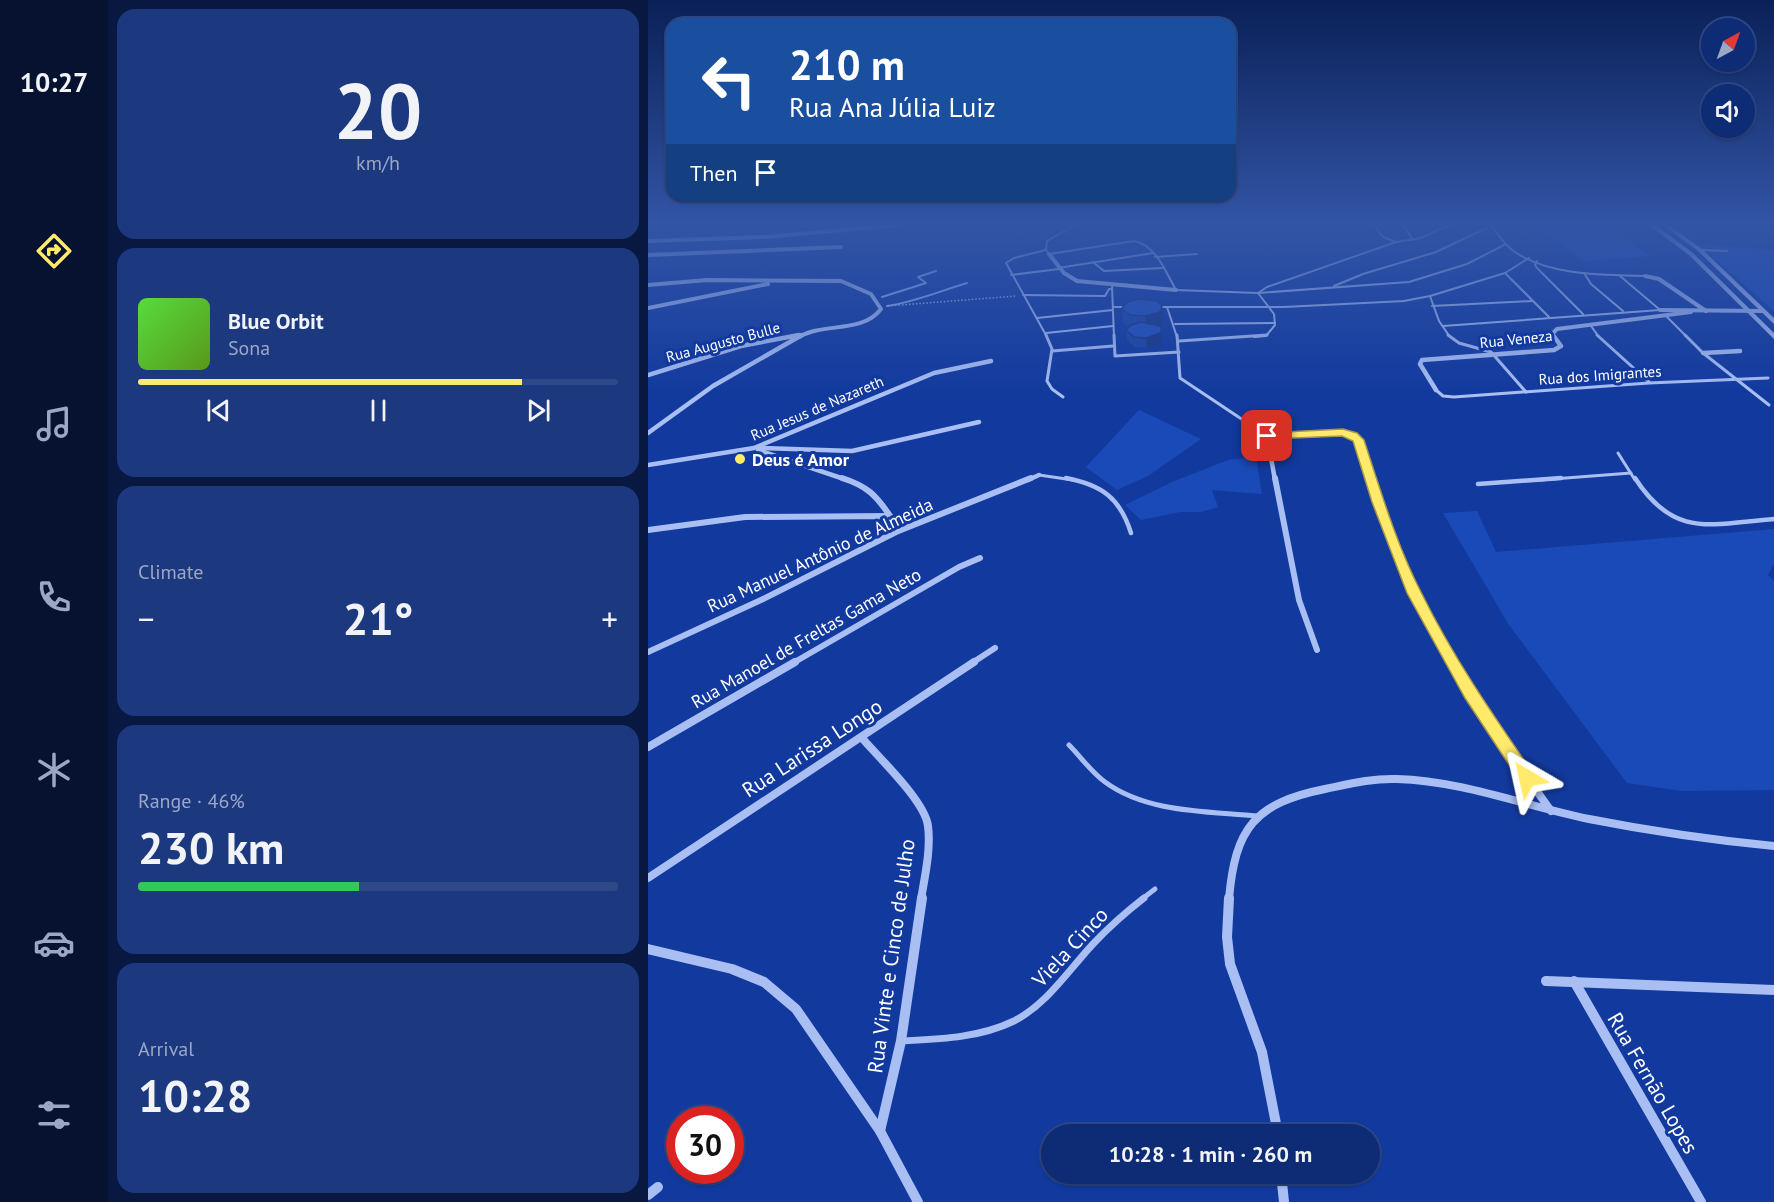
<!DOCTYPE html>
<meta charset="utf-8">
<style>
:root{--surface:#0e2c76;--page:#1c387e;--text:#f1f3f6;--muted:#9ba7c5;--line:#2e4888;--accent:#ffea6c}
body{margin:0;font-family:"PT Sans",sans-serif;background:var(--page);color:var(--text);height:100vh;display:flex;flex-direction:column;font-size:22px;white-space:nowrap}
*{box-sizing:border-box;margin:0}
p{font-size:20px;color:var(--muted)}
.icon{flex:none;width:33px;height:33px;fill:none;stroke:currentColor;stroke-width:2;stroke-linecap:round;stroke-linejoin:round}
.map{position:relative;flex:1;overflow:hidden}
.drawer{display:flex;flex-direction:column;gap:9px;padding:9px;background:#081841;width:540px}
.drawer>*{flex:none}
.banner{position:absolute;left:18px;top:18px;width:570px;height:183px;border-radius:18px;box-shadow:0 2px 4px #0004,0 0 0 2px var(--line);background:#1a4fa0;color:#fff;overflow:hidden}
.needle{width:39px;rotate:41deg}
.fabs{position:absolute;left:1053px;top:18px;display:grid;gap:12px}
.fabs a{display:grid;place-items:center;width:54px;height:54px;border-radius:50%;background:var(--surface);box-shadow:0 2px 4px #0004,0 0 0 2px var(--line);font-size:30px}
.speed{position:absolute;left:18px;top:1106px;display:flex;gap:12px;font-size:30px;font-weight:700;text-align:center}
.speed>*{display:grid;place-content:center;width:78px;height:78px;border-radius:50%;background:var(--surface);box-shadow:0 2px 4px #0004,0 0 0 2px var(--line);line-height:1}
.speed .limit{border:9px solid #d22;background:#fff;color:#111}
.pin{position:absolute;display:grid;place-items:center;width:51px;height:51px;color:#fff;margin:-26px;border-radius:12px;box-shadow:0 3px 9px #0006}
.me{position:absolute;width:66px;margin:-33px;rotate:324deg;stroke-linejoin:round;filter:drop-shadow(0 0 4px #0008)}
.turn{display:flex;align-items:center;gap:21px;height:126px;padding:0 24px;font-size:27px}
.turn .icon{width:78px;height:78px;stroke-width:2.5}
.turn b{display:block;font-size:42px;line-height:51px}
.then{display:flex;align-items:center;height:57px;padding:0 24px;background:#0003;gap:12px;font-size:22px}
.big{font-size:45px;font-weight:700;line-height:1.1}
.drawer .widget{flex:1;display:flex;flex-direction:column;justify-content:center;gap:9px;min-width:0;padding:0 21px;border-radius:18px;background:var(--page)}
.drawer .dial{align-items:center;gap:0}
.dial b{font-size:78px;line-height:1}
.song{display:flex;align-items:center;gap:18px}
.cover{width:72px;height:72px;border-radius:9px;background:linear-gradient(135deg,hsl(110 70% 55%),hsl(90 70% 35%))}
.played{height:6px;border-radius:3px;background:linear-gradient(90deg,var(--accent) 80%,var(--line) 80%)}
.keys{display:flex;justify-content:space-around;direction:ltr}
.heat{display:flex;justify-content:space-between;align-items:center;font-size:33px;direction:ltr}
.charge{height:9px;border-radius:4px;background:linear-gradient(90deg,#34c759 46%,var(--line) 0)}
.trip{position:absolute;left:393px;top:1124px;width:339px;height:60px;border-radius:30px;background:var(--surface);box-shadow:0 2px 4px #0004,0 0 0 2px var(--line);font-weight:700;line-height:60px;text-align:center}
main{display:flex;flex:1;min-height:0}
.tab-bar{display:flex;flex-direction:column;width:108px;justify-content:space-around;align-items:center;background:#06122f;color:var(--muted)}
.tab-bar .icon{width:42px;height:42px}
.tab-bar .current{color:var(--accent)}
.tab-bar b{font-size:27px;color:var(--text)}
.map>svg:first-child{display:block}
.green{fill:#1a4ab8}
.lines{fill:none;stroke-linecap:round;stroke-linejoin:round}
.stream{stroke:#9bb8f7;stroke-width:2}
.path{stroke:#a9bff4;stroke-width:1.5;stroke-dasharray:1.5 2;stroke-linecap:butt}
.service-far4{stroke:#a9bff4;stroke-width:2}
.service-far3{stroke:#a9bff4;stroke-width:3}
.service-far2{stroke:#a9bff4;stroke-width:4.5}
.service-far1{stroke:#a9bff4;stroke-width:5}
.service{stroke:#a9bff4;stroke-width:7}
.minor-far4{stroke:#a9bff4;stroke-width:4}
.minor-far3{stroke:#a9bff4;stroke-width:4.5}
.minor-far2{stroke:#a9bff4;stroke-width:6}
.minor-far1{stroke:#a9bff4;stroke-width:8}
.minor{stroke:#a9bff4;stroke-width:10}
.tertiary{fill:#a9bff4;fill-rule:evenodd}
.wall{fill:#1c44a3}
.shaded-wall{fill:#163784}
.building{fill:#204fbd;stroke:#163784;stroke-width:1.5}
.route{fill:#ffea6c;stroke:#a69846;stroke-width:1.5}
.poi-dot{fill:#ffea6c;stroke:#123a9e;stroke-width:2}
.labels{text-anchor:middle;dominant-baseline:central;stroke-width:6;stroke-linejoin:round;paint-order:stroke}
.far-street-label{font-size:15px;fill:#fff;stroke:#123a9e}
.poi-label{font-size:18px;font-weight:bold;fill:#fff;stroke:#123a9e;text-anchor:start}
.street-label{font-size:18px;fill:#fff;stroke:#123a9e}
.near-street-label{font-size:21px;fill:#fff;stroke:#123a9e}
</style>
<main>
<nav class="tab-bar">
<b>10:27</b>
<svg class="icon current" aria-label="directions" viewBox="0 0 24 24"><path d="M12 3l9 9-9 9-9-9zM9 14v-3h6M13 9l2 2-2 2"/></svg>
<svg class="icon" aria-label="music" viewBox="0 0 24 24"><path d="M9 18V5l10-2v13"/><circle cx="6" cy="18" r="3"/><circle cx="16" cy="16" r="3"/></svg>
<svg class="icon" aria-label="phone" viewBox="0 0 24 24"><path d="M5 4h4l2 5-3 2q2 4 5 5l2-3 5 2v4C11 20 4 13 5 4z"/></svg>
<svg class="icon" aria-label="climate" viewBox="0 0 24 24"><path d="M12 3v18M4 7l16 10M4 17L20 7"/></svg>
<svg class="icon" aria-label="car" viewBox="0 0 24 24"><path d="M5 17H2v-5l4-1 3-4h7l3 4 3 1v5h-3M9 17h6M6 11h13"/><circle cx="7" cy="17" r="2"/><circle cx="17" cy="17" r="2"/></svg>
<svg class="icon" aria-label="filters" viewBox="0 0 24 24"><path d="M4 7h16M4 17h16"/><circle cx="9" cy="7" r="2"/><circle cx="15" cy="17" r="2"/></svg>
</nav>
<section class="drawer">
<div class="widget dial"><b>20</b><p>km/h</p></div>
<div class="widget">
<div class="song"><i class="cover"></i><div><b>Blue Orbit</b><p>Sona</p></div></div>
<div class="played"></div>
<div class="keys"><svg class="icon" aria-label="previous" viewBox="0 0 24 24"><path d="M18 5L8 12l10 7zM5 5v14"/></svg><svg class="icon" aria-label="pause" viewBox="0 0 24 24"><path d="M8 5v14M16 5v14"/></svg><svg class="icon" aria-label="next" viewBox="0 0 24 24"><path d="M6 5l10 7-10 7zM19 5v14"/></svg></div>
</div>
<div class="widget"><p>Climate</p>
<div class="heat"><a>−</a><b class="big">21°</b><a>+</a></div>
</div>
<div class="widget"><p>Range · 46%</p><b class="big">230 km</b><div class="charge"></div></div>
<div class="widget"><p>Arrival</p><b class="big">10:28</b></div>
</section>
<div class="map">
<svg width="1126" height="1202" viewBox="0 0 1126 1202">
<rect width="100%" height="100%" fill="#123a9e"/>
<g class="green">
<polygon points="887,225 954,225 1002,256 935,261"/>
<polygon points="1050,244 1126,250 1126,311"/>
<polygon points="491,410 553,439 500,476 469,490 438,467"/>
<polygon points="608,457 614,494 564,490 570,507 553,512 532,512 493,520 477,505 524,482 580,460"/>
<polygon points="829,511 848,552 1126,529 1126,563 1120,575 1126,581 1126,790 1034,791 979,783 861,625 795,513"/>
</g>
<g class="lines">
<g class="stream">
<polyline points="234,297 278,283 270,277 288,271"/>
<path d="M239,306C267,302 292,291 319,283"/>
</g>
<polyline class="path" points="240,306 368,296"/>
<g class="service-far4">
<path d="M427,225L399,241L398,250L401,254L486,241C509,246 517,271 528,290L610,293L761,282L819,264L858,244"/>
<polyline points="726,225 735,237 748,242"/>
<polyline points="755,225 765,240"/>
<path d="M842,225C850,233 855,243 864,250C899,276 955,275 997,276"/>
<polyline points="398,250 366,258 358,263 399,337"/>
<polyline points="1052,250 1079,251"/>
<polyline points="507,257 549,254"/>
<polyline points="889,261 887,265 889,268 935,314"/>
<polyline points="445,262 456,271 514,268"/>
<polyline points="410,268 505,253"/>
<polyline points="857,273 901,317"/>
<polyline points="936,273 943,284 975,311"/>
<polyline points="363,275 411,269"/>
<polyline points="972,276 1011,309"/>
<polyline points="464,286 466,337"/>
<polyline points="686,286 715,274 788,252 843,226"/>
<polyline points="375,295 457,296 461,289 464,289"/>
<polyline points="782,296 791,321 802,337"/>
<polyline points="784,306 884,301"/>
<polyline points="465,307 478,307"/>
<polyline points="510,307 636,307 756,301 782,296 857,273 881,258"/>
<polyline points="519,307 529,337"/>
<polyline points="1019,317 1039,337"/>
<polyline points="389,318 465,310"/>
<polyline points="527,324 627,323"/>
<polyline points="795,326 1012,310"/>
<polyline points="943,326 951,337"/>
<polyline points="398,333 465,326"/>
<polyline points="606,337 618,336 627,325 626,314 610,293 619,287 748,242 773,238 801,225"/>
</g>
<g class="service-far3">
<polyline points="398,335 404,349 399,381 404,389 415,397"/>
<polyline points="466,335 467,356 531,352"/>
<polyline points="529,335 532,378 619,436"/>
<polyline points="800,335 811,343 843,352 878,392"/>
<polyline points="949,335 1001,382"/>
<polyline points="1037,335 1055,353 1121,405"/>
<polyline points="531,341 619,335"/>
<polyline points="404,351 465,346"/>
<polyline points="788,390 795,396 806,397 1001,383 1120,378"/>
<polyline points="970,453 987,480"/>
<polyline points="391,475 425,480"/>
<polyline points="892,480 983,473"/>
</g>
<g class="service-far2">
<path d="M418,478C454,485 472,498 483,533"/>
<path d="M987,478C1026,539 1063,524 1126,519"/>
<polyline points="830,484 913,478"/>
</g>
<g class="service-far1">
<path d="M421,745C433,757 443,772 457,782C499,813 559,811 609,816"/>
<polyline points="494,899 507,889"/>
</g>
<path class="service" d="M253,1041C291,1039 331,1038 366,1021C399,1004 420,971 445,944C460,928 478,912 496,898"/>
<g class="minor-far4">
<polyline points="0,241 117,237 249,225"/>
<polyline points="401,254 416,273 429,281 528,290"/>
<polyline points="0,255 193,247"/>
<polyline points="997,276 1011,279 1058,311"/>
<path d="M0,285L59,280L193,281L223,294L233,309C214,334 176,322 151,337"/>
<polyline points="0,308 120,284"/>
<polyline points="1012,310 1114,311"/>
<polyline points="143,337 152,335"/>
<polyline points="906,337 904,334 909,329 1043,312"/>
</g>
<g class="minor-far3">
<polyline points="1055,353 1092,351"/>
<polyline points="0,375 93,346 151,335"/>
<polyline points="788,390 772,364 774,360 906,350 913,346 905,335"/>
<polyline points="0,433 65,386 154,335"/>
<polyline points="112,448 204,451 331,422"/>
<polyline points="110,450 199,480"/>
<polyline points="0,465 106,448 286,373 343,361"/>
<polyline points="380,480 391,475"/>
<path d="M627,480L619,436L695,432C715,438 717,461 724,480"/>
</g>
<g class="minor-far2">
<path d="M194,478C219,486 228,495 242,516"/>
<polyline points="627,478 651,600 669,650"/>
<polyline points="723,478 757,572 803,663"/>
<polyline points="0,530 97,517 242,516 248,532"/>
<polyline points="0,652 113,600 248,532 383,478"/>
<polyline points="145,663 311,567 332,558"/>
<polyline points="324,663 347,648"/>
</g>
<g class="minor-far1">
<polyline points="803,662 846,731 903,811"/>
<path d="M214,738C231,758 277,801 280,826C283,849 277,876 273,899"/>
<polyline points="0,747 147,662"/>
<polyline points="0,878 326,662"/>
<path d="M581,899C587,828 607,803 677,789C701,784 725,778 749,779C815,781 877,806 941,819C1002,831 1064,840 1126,846"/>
</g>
<g class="minor">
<polyline points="581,898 579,937 582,964 614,1052 630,1134"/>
<polyline points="0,949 84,969 116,982 148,1009 232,1131 270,1202"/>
<polyline points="898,981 1126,990"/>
<polyline points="926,981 1053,1202"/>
<polyline points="232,1131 253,1041 274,898"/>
<polyline points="633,1173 636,1202"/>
<polyline points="0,1195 10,1187"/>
</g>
<g class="tertiary">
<polygon points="1001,225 1007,225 1045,253 1126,333 1126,339 1041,255"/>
<polygon points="1015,225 1021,225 1054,249 1126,318 1126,324 1050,251"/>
</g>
</g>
<polygon class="wall" points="514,305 515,320 514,325 512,326 514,331 515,341 513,344 499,348 487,347 479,340 478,330 480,329 475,322 474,308"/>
<g class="shaded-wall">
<polygon points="514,305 515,320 514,325 510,328 498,331 497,316"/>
<polygon points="514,331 515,341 513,344 499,348 498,338"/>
</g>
<g class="building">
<polygon points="491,299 508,301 514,305 513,310 509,313 497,316 483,315 478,313 474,308 479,302"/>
<polygon points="493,322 512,326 514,331 512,333 498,338 486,337 478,330 483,325"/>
</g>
<linearGradient id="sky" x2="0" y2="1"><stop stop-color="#0a2057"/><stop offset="0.57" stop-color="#3355a6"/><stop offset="1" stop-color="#3355a6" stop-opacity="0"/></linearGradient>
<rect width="1126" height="393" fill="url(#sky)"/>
<path class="route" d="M695,429L709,433L716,440C733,492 749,546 774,594C805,657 845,715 885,773L887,778L885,783L879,785L873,783L817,698L759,593L724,502L705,441L694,436L619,439L614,436L619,433Z"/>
<circle class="poi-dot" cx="92" cy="459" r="6"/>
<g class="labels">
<g class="far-street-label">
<text transform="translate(868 339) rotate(-6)">Rua Veneza</text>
<text transform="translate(75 342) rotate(-15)">Rua Augusto Bulle</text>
<text transform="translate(952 375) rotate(-4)">Rua dos Imigrantes</text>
<text transform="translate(169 408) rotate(-23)">Rua Jesus de Nazareth</text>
</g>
<g class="poi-label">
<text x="104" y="459">Deus é Amor</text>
</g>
<g class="street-label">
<text transform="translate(172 555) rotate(-25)">Rua Manuel Antônio de Almeida</text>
<text transform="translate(158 638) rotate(-30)">Rua Manoel de Freltas Gama Neto</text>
</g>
<g class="near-street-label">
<text transform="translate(164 748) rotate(-33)">Rua Larissa Longo</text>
<text transform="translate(422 947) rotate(-47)">Viela Cinco</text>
<text transform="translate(243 956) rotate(-82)">Rua Vinte e Cinco de Julho</text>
<text transform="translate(1005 1083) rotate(60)">Rua Fernão Lopes</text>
</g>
</g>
</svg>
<div class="fabs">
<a><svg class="needle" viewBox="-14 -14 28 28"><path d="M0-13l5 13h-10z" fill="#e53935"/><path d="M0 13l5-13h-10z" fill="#9ba7c5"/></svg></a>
<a><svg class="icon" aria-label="sound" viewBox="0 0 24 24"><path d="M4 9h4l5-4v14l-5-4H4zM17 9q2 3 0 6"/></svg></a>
</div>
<div class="speed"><div class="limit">30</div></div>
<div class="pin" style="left:619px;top:436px;background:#d93025"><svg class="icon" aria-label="arrive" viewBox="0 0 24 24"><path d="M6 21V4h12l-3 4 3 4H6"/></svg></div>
<svg class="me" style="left:879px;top:778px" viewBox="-20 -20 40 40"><path d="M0-17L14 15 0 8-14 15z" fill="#ffea6c" stroke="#fff" stroke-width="4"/></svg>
<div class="trip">10:28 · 1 min · 260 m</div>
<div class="banner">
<div class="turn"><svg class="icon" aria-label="left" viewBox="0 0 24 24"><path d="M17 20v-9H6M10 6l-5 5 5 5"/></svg><div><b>210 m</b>Rua Ana Júlia Luiz</div></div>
<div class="then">Then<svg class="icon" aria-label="arrive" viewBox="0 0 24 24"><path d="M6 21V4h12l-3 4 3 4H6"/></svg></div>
</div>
</div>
</main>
